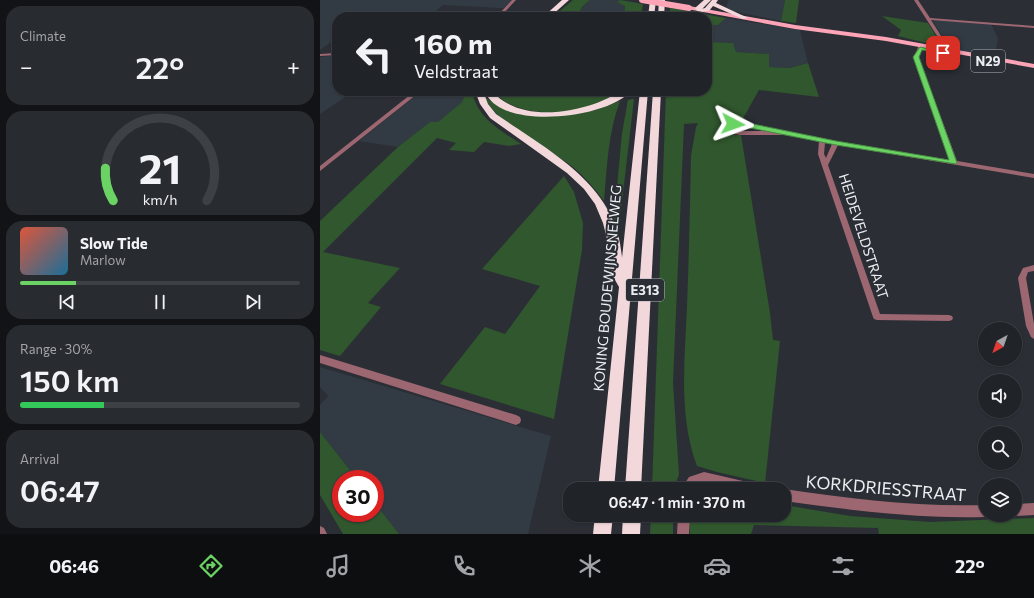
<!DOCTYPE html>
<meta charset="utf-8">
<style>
:root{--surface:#202328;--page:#282b30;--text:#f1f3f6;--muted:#a2a4a8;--line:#3d4045;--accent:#6ad363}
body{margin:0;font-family:Commissioner,sans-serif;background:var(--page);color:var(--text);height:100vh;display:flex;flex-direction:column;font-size:15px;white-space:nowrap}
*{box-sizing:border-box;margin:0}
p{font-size:13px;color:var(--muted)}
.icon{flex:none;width:22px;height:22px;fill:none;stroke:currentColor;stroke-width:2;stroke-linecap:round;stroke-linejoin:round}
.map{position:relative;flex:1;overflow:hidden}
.panel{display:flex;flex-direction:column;gap:6px;padding:6px;background:#121316;width:320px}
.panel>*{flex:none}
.banner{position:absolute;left:12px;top:12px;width:380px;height:84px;border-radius:16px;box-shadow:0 1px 3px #0004,0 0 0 1px var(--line);background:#202328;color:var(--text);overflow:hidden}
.needle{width:26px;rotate:220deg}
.controls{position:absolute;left:658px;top:322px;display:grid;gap:8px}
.controls a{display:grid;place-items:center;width:44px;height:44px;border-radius:50%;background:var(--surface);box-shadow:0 1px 3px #0004,0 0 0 1px var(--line);font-size:20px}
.speed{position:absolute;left:12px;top:470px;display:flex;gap:8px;font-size:20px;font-weight:700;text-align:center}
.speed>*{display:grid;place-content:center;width:52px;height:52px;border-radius:50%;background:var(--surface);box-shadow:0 1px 3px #0004,0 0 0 1px var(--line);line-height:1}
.speed .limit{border:6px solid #d22;background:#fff;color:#111}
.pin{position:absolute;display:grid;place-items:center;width:34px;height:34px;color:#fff;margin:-17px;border-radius:8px;box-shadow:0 2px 6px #0006}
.me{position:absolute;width:44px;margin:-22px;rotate:94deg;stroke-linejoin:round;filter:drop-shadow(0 0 3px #0008)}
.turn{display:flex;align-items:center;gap:14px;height:84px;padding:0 16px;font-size:18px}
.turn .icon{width:52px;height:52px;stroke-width:2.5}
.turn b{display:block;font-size:28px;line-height:34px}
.big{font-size:30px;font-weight:600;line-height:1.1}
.panel .widget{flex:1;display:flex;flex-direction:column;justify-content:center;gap:6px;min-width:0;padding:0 14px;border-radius:16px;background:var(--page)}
.panel .dial{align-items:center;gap:0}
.dial svg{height:104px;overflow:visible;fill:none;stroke:var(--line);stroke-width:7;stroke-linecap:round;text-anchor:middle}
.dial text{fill:var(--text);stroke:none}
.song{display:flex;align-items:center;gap:12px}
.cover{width:48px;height:48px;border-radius:6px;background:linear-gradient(135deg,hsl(10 70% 55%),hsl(200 70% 35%))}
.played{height:4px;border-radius:2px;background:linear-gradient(90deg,var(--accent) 20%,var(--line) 20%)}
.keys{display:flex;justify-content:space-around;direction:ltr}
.heat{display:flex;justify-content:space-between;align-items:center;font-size:22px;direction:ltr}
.charge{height:6px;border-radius:3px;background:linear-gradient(90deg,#34c759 30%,var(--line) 0)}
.trip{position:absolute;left:243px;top:482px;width:228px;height:40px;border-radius:16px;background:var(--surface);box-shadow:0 1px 3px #0004,0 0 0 1px var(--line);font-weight:600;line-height:40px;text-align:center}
.tab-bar{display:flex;height:64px;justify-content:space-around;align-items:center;background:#0d0e10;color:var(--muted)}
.tab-bar .icon{width:28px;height:28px}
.tab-bar .on{color:var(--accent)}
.tab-bar b{font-size:18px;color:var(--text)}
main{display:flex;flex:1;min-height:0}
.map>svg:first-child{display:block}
.built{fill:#323a44}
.green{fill:#30572d}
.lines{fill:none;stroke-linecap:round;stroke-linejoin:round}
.minor{fill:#9d6772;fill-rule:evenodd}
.tertiary{fill:#9d6772;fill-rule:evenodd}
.primary{fill:#fda5b7;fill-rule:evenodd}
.motorway{fill:#f2d7db;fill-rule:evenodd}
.primary-bridge{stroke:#fda5b7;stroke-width:6}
.route{fill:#6ad363;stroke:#458940}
.labels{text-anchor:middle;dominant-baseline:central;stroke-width:4;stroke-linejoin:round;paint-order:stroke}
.shield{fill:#2b2f35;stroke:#b1b5b9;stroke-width:1}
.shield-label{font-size:13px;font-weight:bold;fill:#ebeef1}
.street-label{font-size:14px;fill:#ebeef1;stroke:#2b2f35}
.near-street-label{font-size:17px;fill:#ebeef1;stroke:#2b2f35}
</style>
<main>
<section class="panel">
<div class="widget"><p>Climate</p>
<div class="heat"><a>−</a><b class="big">22°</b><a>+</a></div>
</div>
<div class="widget dial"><svg viewBox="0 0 100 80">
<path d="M14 69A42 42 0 1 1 86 69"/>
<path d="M14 69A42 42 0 0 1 8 44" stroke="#6ad363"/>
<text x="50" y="56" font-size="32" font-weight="700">21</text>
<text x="50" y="72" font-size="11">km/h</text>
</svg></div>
<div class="widget">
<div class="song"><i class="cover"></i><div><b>Slow Tide</b><p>Marlow</p></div></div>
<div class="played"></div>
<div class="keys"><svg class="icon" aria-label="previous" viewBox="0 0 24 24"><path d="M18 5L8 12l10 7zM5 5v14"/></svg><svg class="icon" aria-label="pause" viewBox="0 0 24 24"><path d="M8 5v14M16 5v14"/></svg><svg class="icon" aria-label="next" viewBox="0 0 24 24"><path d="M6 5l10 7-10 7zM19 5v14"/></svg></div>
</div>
<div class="widget"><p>Range · 30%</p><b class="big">150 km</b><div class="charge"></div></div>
<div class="widget"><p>Arrival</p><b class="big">06:47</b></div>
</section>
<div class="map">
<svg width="714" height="534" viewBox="0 0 714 534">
<rect width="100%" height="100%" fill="#2b2f35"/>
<g class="built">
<polygon points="0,0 192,0 184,8 180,8 123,5 109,17 17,17 17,38 0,50"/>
<polygon points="270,0 300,0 298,2 305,6 304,17 257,17 262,8"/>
<polygon points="409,0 465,0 461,21 412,11 406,7"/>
<polygon points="406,18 480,30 488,63 470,68 449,67 448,54 416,52 412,43 387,42 387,26 398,25"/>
<polygon points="615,20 671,24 678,38 675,57 629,49 626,42 613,21"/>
<polygon points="17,55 17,91 34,91 0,114 0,57"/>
<polygon points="102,91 146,91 142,102 118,122 110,122 78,147 39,141"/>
<polygon points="0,367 231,436 208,534 79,534 55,503 55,479 37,479 0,432 0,405 8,396 0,387"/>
</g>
<g class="green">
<polygon points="253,0 270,0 262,7 257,17 233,17"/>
<polygon points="300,0 323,4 321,17 304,17 305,6 297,2"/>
<polygon points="465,0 479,0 476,23 461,21"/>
<polygon points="350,8 406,18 398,25 387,26 387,17 350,17"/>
<polygon points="562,16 608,23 621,44 618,46 578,36 581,30"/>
<path d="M387,42L413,43L416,52L449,54V67L470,68L488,63L499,97L439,90L422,120L408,117L406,122L408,135H421L450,313L453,340L460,341L445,483L397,472L377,466C358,416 365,358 367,306C369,256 370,206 371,156L376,127L378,123L364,124L353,383L359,474L354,489H332L346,91H387Z"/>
<path d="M146,91H152C157,118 180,130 201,144L189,146L164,142L154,152L129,150L136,143L117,138L3,252L80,268L48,303L61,307L20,356L0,350V221L78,147L110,122H118L142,102Z"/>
<path d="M175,91H298C274,114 214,119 186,102C181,99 177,96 175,91Z"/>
<path d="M165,97L180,107L194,112L247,115L276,110L300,101C288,133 287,167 284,201C275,189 265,177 253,167C231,150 174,123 165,97Z"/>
<polygon points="312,99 314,99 300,218 297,222 294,219 302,133 308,100"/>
<polygon points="244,176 254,192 263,223 262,250 234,419 120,384 165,327 185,334 220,286 162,269"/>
<polygon points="0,432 37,479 21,479 21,513 55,513 55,503 79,534 23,534 0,495"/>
<polygon points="464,505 530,516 610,522 714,518 714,534 559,534 558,528 434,525 431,534 370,534 369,515 464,515"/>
<polygon points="331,515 353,515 353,534 330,534"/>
</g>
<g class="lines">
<g class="minor">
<polygon points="192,0 196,0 180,17 176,17"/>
<polygon points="594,0 598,0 610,18 714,26 714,28 611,20 625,42 625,53 623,54 621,53 621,42"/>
<path d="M599,45L603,46L598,57L637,161L714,174V178L518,145L508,165L560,314L629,315L632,316L633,318L632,320L629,321L557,320L554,319L553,317L498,154L499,141L467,135H420L412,133L408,128L411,123L418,121L516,141L630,160L594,57ZM415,125H418L449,131H416L414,128ZM505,143L512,144L506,158L504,154Z"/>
<polygon points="17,53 17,55 0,56 0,54"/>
<polygon points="95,91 101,91 0,171 0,166"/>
<polygon points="714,265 714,271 708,272 706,278 714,324 714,339 711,337 706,326 698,278 703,268"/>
<polygon points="0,355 196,415 200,417 201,420 200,423 196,425 0,363"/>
<polygon points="384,472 436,484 440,485 442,489 413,489 384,482 377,485 374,489 361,489 369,477"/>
<path d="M464,489C531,499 597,507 665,505V515H669L665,517C597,519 531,510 464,501Z"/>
<polygon points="714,503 714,515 695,516 693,515 695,515 695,504"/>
<polygon points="358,515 370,515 369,534 357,534"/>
</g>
<polygon class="tertiary" points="0,526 4,528 7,534 0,534"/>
<polygon class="primary" points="369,6 475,25 566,37 714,64 714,68 566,41 475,29 367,9 367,7"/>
<g class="motorway">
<polygon points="242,0 249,0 230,17 223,17"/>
<polygon points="330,0 336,0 334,17 328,17"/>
<polygon points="339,0 345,0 344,17 338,17"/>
<polygon points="384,0 391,0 382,9 385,8 392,0 398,0 396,3 428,18 423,19 393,6 389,11 378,12 375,8"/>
<path d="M155,91H163L168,104L176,114C229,151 298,185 302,258L320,91H328L294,489H278L299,287L291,273L290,251L283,223L275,204L264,189L247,173L170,118L160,104Z"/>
<path d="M164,91H172C196,119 241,115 274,104C287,100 297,91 311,91C288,117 204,126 176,105C171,102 167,96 164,91Z"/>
<polygon points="333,91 341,91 321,489 305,489"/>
<polygon points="275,515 293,515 291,534 273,534"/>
<polygon points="303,515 321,515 320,534 302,534"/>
</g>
<polyline class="primary-bridge" points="322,0 369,8"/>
</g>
<polygon class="route" points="600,47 625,53 623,54 602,50 599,57 637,163 636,164 516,145 410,124 418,121 516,141 629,160 593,57"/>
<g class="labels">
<g class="shield">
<rect x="651" y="50" width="34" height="22" rx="3"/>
<rect x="306" y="279" width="38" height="22" rx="3"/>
</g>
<g class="shield-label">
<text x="668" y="61">N29</text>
<text x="325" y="290">E313</text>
</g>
<g class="street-label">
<text transform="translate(544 236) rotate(72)">HEIDEVELDSTRAAT</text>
<text transform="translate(287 288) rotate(-85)">KONING BOUDEWIJNSNELWEG</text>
</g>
<g class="near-street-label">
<text transform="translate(566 488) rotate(5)">KORKDRIESSTRAAT</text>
</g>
</g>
</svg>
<div class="controls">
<a><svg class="needle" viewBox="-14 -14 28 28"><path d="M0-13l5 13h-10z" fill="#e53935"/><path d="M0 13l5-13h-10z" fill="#a2a4a8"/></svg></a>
<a><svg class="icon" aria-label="sound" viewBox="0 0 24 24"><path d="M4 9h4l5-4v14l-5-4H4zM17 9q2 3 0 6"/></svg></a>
<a><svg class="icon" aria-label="search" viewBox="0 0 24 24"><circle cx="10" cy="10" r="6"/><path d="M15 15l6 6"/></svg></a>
<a><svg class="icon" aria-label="layers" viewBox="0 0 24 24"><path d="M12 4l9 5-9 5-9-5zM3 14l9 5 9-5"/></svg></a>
</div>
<div class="speed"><div class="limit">30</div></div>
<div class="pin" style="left:623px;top:53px;background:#d93025"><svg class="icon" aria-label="arrive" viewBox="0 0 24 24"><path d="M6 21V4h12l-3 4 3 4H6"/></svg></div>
<svg class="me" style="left:413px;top:124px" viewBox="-20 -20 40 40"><path d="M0-17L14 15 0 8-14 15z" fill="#6ad363" stroke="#fff" stroke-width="4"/></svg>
<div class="trip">06:47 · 1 min · 370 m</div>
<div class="banner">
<div class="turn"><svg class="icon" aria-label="left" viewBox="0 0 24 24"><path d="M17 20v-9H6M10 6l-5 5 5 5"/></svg><div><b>160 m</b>Veldstraat</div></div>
</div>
</div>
</main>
<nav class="tab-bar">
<b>06:46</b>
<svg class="icon on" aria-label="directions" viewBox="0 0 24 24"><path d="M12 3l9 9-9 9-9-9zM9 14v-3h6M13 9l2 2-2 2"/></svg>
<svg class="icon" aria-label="music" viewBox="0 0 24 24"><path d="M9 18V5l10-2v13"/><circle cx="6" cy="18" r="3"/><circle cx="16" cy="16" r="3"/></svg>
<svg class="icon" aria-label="phone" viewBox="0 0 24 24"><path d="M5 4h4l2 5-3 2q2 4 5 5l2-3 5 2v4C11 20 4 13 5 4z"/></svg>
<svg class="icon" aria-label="climate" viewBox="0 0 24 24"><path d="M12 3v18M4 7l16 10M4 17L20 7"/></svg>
<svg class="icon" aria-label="car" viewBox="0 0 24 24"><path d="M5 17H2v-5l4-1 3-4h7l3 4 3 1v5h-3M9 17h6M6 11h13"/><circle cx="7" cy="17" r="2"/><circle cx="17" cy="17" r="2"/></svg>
<svg class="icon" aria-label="filters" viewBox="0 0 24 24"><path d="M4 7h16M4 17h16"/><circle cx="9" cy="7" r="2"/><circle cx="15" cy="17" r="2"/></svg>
<b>22°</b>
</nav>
